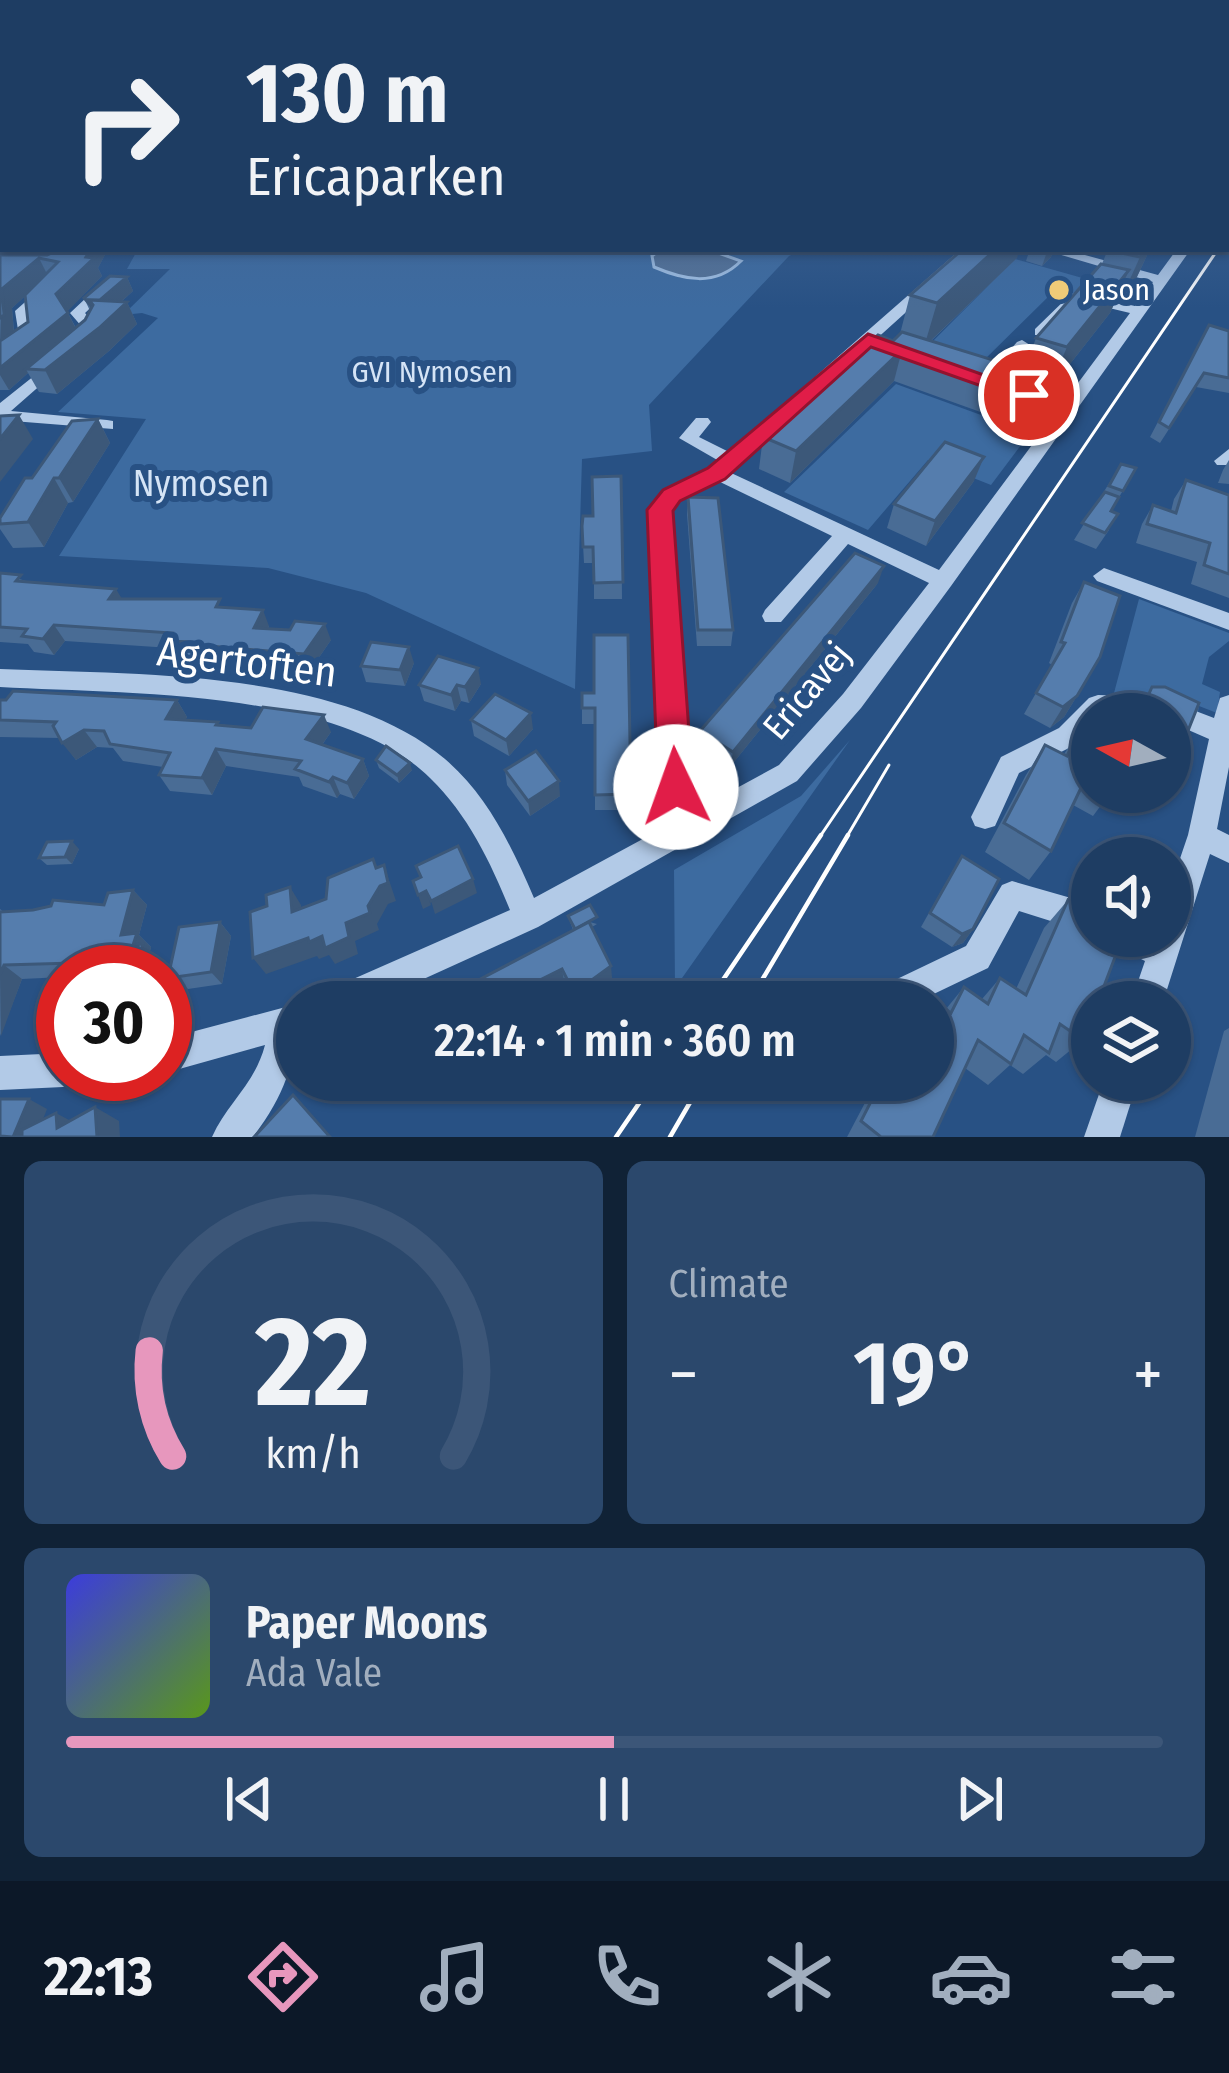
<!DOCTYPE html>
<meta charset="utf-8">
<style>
:root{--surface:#1e3d63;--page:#2b486c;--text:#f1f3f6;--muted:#a1aebe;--line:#3c5678;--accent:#e797bd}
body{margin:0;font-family:"Fira Sans Condensed",sans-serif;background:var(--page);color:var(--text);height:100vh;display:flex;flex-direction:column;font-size:45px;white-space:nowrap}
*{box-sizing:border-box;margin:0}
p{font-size:39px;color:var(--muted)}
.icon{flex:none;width:66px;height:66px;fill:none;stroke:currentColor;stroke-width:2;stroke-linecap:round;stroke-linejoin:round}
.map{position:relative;height:1137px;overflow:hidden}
.sheet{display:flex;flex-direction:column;gap:24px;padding:24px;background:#102236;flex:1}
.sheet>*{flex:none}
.hud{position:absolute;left:0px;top:0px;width:1230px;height:252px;box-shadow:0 3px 9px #0004,0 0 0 3px var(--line);background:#1e3d63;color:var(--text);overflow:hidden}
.needle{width:78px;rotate:278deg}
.tools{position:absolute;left:1071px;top:693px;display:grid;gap:24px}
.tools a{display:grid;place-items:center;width:120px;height:120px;border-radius:50%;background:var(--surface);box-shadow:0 3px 9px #0004,0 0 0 3px var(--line);font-size:60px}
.speed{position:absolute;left:36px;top:945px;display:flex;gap:24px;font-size:60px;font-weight:700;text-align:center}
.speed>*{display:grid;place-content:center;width:156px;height:156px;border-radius:50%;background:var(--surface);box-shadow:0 3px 9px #0004,0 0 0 3px var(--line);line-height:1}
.speed .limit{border:18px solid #d22;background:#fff;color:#111}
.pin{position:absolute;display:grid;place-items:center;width:102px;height:102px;color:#fff;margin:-51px;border:6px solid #fff;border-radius:50%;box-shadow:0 3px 12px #0007}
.me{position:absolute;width:132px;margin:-66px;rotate:357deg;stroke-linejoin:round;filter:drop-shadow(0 0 9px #0008)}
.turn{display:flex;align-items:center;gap:42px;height:252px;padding:0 48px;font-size:54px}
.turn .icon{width:156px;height:156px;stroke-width:2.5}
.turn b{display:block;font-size:84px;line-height:102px}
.big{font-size:90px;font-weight:600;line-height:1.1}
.sheet .widget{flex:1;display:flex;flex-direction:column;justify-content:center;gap:18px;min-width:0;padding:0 42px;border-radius:18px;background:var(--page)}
.sheet .dial{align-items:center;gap:0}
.dial svg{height:312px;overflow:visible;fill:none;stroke:var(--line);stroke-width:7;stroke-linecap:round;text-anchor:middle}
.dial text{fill:var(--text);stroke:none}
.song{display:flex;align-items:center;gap:36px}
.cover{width:144px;height:144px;border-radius:18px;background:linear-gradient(135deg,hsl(240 70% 55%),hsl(90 70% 35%))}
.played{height:12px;border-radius:6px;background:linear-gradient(90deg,var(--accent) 50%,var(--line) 50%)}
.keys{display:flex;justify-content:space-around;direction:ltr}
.heat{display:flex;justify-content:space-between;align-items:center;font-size:66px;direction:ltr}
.sheet .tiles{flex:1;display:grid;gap:24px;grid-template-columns:1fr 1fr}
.widget:last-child{grid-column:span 2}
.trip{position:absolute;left:276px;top:981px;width:678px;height:120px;border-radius:60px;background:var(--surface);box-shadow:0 3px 9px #0004,0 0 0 3px var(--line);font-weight:600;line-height:120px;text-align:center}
.tabs{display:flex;height:192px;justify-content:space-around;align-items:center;background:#0c1828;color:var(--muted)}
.tabs .icon{width:84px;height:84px}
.tabs .current{color:var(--accent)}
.tabs b{font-size:54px;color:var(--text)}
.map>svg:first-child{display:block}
.green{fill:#3d6ba0}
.water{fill:#557296;stroke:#a7c5e7;stroke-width:3}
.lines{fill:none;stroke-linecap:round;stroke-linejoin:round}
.minor{fill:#b2cae7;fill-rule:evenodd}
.tram-far1{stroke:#fff;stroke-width:3}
.tram{stroke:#fff;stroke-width:4.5}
.wall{fill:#496c95;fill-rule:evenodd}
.shaded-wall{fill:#3c5879}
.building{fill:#557dad;stroke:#3c5879;stroke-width:3}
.route{fill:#e11d48;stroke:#92132f;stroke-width:3}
.poi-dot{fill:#efcb78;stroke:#285184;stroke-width:4.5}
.labels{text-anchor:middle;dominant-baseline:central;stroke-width:12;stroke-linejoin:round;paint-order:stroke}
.far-poi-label{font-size:30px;fill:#fff;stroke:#285184;text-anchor:start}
.far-park-label{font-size:30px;fill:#d5e4f6;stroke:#285184}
.park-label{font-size:36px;fill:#d5e4f6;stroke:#285184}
.street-label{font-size:36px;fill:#fff;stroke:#285184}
.near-street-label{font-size:42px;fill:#fff;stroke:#285184}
</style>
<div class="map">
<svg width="1229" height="1137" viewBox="0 0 1229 1137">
<rect width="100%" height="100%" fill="#285184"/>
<g class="green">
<polygon points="138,249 661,249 653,256 655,267 680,278 714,278 731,254 707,249 805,249 789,256 649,405 652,451 582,459 575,689 366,593 268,568 59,556 146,419 58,412 158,318 142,313 123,315 170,269 127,269"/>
<polygon points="1015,259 1132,292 1121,308 1070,293 1063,300 1049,296 980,364 928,346"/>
<polygon points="896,384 1030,433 991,485 928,460 868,530 784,492"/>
<polygon points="1139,599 1229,633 1229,641 1209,657 1202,684 1220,692 1217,713 1199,706 1197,718 1142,697 1114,693"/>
<polygon points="850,740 675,988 674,870 801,796"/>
</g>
<path class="water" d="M661,249H707L741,261C715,287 684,280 654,267L652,256Z"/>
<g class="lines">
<g class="minor">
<polygon points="3,249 18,249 0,263 0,252"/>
<path d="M961,249H976L729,472L939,570L1130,313L1080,301L1045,335H1035V329L1072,293L1135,306L1153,282L1041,249H1063L1158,275L1177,249H1191L951,586L861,708L797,781L538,927L373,1002H321L326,991L510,910C490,861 468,815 430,778C339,688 123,694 0,687V669C134,675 338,668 445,759C488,796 512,847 534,898L779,765L843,694L929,583L848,544L781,622H765L762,616L765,610L832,536L716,480L678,500L670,511L689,787L685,795L676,799L667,795L663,787L650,510L664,492L719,461L679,438L696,418H708L711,422L699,437L729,452Z"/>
<polygon points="103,282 115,285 85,313 99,328 88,343 78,343 75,340 83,328 70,313"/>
<polygon points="42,287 54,290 30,312 35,337 0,362 0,350 19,336 15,311"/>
<polygon points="1022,340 1030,345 1027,348 997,385 985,385 985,379 1017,342"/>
<polygon points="54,360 62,365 60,368 11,411 107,420 113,421 113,429 0,420 0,403"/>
<polygon points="1229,449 1229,465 1217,465 1214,461"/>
<polygon points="1104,568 1229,613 1229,630 1097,581 1093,576"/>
<polygon points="1098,695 1159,697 1214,718 1220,698 1229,695 1229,767 1217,829 1229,835 1229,863 1210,854 1163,1002 1131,1002 1145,961 1117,947 1113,936 1170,936 1170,888 1188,835 1209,739 1170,722 1170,714 1092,714 1092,728 1077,744 1019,773 995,826 985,829 975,826 971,817 1001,757 1059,728 1089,698"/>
<polygon points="1012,881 1092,904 1092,934 1019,911 988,968 917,1002 867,1002 872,991 966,946 1002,885"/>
<path d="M297,1004C297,1059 287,1092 253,1137H212C227,1103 255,1084 265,1045L165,1073V1039Z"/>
<polygon points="63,1053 63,1074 78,1074 75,1082 63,1087 0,1090 0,1056"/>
<polygon points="1104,1080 1138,1080 1120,1137 1084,1137"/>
</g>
<g class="tram-far1">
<polyline points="819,838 1218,249"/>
<polyline points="846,838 889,765"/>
</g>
<g class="tram">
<polyline points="708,1002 821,835"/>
<polyline points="749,1002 848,835"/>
<polyline points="616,1137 655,1080"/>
<polyline points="670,1137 703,1080"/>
</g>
</g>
<g class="wall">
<path d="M59,249H108L98,268L102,276L67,311L76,328L85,320L90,311L84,298L127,277L133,291L121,302H127L137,324L109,351L57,394L39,392L28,373L9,390H0V255H47ZM25,296L28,322L14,331L12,308Z"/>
<polygon points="1030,249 1054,249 1051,257 1042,266 1026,261"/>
<polygon points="1108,249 1150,249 1135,281 1121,299 1117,298 1110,313 1048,392 1043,390 1035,408 1022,427 894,381 790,483 759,469 763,437 900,334 910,295 1017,258 931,341 1024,370 1036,338 1102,264"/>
<polygon points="1209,325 1229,331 1229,393 1196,387 1160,443 1150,437"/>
<polygon points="98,419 110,443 73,502 68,503 44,547 13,548 0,529 0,518 32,478"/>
<polygon points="1229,460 1229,484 1218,483 1223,470"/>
<polygon points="1121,464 1136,468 1111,511 1109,530 1096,549 1074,540"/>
<polygon points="621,476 622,599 594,599 594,563 584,563 582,526 593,516"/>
<polygon points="1186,480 1229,495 1229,598 1191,584 1197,562 1136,543 1142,524 1153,505 1171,511 1174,499"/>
<polygon points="974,481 926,546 887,528 894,504"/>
<polygon points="688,497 733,630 731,646 697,646 687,514"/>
<polygon points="0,573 26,581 122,599 223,607 269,626 268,629 331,640 311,669 218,662 211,676 191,674 183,657 176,657 171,648 65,641 54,655 34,652 28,644 0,642"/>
<polygon points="1084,582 1077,696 1064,717 1050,728 1024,714 1052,665 1049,663 1072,603"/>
<polygon points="878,583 730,767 698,747 700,731"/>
<polygon points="414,663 405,686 366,682 361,666"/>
<polygon points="481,684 469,703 461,701 455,711 424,701 419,685"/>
<polygon points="1152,687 1165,687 1199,703 1170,773 1170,714 1132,714"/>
<polygon points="582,693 594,693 631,794 631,810 595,810 595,724 582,724"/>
<polygon points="0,700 177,700 187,717 185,720 251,728 331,732 322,745 363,759 369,776 354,799 340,794 337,798 303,786 299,777 226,766 212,795 170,791 159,775 163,767 123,761 113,748 97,747 76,760 60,738 0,737"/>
<polygon points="471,720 533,729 509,756 474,736"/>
<polygon points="1075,738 1092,747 1092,792 1154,792 1146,801 1136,796 1123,811 1105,800 1093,816 1073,805 1051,851 1029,880 985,852 1026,775 1045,745 1064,754"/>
<polygon points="376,760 412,770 399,783 379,768"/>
<polygon points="505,770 560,796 530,816 507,785"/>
<polygon points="79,849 72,864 47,865 39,858"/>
<polygon points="953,870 973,929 963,943 952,947 921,927"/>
<polygon points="133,890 147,905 139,935 151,947 150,951 157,958 153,972 63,972 63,977 22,979 0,1036 0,909 4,912 104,905"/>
<polygon points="1068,900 1083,1040 1056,1062 1046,1055 1023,1074 1010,1065 988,1085 965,1068 933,1137 847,1137 877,1080 933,1080 933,1002 921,1002 926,995 946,1009 964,987 982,999 1000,978 1016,989 1044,928"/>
<polygon points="568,916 597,924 592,927 612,978 579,1002 574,1002 564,981 478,1002 573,930"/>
<polygon points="220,922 231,936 222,984 188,989 182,1016 165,1018 165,974 169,973"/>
<polygon points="1229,1028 1229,1137 1195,1137 1224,1031"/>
</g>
<g class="shaded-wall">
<polygon points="3,225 3,245 0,246 0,227"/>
<polygon points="91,249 108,249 98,268 102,276 66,313 56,294"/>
<polygon points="996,249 1020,249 1017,258 924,347 937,303"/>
<polygon points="1048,249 1054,249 1051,257 1042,266"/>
<polygon points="1146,249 1150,249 1135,281 1121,299 1140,257"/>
<polygon points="39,258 48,276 12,308 14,334 0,344 2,289"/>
<polygon points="1129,270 1110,313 1048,392 1067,347"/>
<polygon points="127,277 133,291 100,321 93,306"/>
<polygon points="127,302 137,324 109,351 57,394 45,370"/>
<polygon points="68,313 77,331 26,369 28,373 9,390 0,375 0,368"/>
<polygon points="902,350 894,381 790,483 796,451"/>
<polygon points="1048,377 1035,408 1022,427 1035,396"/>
<polygon points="19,415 33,439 0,482 0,439"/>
<polygon points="98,419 110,443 73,502 59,478"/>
<polygon points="984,457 974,481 926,546 935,521"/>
<polygon points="54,478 68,503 44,547 28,522"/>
<polygon points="884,566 878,583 730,767 733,752"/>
<polygon points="116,589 125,604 109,599"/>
<polygon points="263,610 269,626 261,644 254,628"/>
<polygon points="325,624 331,640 311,669 304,654"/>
<polygon points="54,625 65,641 54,655 43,639"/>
<polygon points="210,646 218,662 211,676 203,660"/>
<polygon points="409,647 414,663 405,686 400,670"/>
<polygon points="478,668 481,684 469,703 465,687"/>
<polygon points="457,685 461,701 455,711 451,695"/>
<polygon points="1077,696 1064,717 1050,728 1063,707"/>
<polygon points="177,700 187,717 177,736 166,719"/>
<polygon points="531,713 533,729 509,756 506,740"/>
<polygon points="324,715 331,732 314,756 306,739"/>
<polygon points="84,730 97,747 76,760 62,743"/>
<polygon points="216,749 226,766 212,795 202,778"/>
<polygon points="363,759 369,776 354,799 347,783"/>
<polygon points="410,763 412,770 399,783 397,775"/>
<polygon points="333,777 340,794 337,798 329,782"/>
<polygon points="559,781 560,796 530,816 528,801"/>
<polygon points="72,841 79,849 72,864 65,857"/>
<polygon points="373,859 381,878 384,865 396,901 388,904 377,924 379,930 355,941 358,954 335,964 329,955 319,959 317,956 266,974 253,958 346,923 368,906"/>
<polygon points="473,879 477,893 435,914 431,901"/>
<polygon points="290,887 301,905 303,930 292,912"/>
<polygon points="133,890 147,905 139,935 151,947 150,951 157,958 153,972 136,972 121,935"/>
<polygon points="426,891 431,905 423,909 418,895"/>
<polygon points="220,922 231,936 222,984 211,972"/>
<polygon points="973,929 963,943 952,947 962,934"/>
<polygon points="4,965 22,979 1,1036 0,975"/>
<polygon points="611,966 612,978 579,1002 575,1002 574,993"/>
<polygon points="562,969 564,981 526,1000 524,988"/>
<polygon points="175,977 188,989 182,1016 169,1004"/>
<polygon points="418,1080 438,1080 423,1089"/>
<polygon points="29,1099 47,1109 36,1137 14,1137"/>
<polygon points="95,1107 119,1121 120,1137 97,1137"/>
<polygon points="56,1113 82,1127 57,1128"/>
</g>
<g class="building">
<polygon points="0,149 3,149 3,225 0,227"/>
<polygon points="61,249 91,249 86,257 94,258 56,294 68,313 0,368 0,341 28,322 25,295 58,262 39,258 2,289 4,315 0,318 0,255 47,255"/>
<polygon points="963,249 996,249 937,303 910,295"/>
<polygon points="1114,249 1147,249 1140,257 1112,251"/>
<polygon points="1101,264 1129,270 1067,347 1036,338"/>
<polygon points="110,276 127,277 100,300 89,300 92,307 84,298"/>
<polygon points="89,300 127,302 99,328 45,370 26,369 85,320 93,305"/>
<polygon points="1209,325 1229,331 1229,378 1204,373 1169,428 1159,422"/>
<polygon points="902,332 1048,377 1035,396 902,350 796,451 763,437 878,335 893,341"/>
<polygon points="19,415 0,439 0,416"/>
<polygon points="98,419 59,478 54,478 28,522 0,524 0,518 25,478 32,478 72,421"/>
<polygon points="945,442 984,457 935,521 894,504"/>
<polygon points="1121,464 1136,468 1123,491 1109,486"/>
<polygon points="621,476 623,582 594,583 593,547 583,547 582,526 583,516 593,516 592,477"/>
<polygon points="1186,480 1229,495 1229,574 1204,565 1210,543 1147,524 1153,505 1176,513"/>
<polygon points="1105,492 1119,497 1111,511 1118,514 1105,533 1082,523"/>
<polygon points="688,497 718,498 733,630 698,630"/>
<polygon points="855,553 884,566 733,752 700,731"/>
<polygon points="0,573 21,575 16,581 116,589 109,599 220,599 216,607 263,610 254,628 290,630 295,621 325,624 304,654 210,646 203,660 182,658 191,642 167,641 172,633 54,625 43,639 22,636 27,629 0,627"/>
<polygon points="1084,582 1120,596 1100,657 1077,696 1063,707 1036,693 1065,643 1061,642"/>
<polygon points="594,635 628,635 631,794 595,795 595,708 582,708 582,693 594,693"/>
<polygon points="371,642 409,647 400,670 361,666"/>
<polygon points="438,656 478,668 465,687 457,685 451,695 419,685"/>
<polygon points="1152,687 1165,687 1199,703 1172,771 1170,770 1170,714 1140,714"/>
<polygon points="13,691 177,700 166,719 218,722 216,725 251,728 263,707 324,715 306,739 363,759 347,783 333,777 329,782 295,769 301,761 216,749 202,778 159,775 170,753 110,744 104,731 84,730 62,743 53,726 56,722 0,720 0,700 6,700"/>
<polygon points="495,694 531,713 506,740 471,720"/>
<polygon points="1075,738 1092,747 1092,773 1089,771 1051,851 1004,823 1045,745 1067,756"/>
<polygon points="386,746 410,763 397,775 376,760"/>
<polygon points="536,751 559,781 528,801 505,770"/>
<polygon points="72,841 65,857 39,858 47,842"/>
<polygon points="458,846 473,879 431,901 426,891 418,895 413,881 421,877 416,866"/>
<polygon points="962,856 999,879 973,929 962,934 930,913"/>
<polygon points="373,859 376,868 384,865 388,883 380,886 368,906 370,913 346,923 349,937 325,948 322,936 309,942 308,938 253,958 250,912 267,906 266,895 290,887 292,912 326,899 328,878"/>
<polygon points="133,890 121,935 137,933 133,945 143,944 136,972 70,972 73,963 4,965 0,975 0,912 33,910 51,906 53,900 104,905 108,893"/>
<polygon points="1068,900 1092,915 1092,936 1123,936 1098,1002 1092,1002 1092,1017 1083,1040 1060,1024 1049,1053 1024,1035 1011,1064 978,1040 933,1137 881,1137 861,1121 882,1080 933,1080 933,1002 923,1002 926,995 951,1013 964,987 988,1004 1000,978 1026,995"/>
<polygon points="590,905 597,917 575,929 568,916"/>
<polygon points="220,922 211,972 175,977 169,1004 165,1005 165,974 169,973 179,927"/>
<polygon points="589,922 611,966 574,993 562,969 524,988 529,1002 478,1002 471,984"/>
<polygon points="441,990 446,1002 422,1002"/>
<polygon points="63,994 63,1019 55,1020"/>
<polygon points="293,1095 330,1137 254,1137"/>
<polygon points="0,1099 29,1099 13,1137 0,1136"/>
<polygon points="95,1107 97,1137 22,1137 22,1130 56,1113 57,1128"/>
</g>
<linearGradient id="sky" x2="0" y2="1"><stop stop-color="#162d49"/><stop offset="0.48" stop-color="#426594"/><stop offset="1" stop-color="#426594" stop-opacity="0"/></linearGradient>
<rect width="1229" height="308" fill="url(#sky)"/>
<polygon class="route" points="868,334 1040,395 1029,402 1021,400 871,347 725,479 680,501 673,511 693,787 688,798 676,802 663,798 658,787 647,510 663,490 708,468"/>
<circle class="poi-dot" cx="1059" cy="290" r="12"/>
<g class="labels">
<g class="far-poi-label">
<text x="1083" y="290">Jason</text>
</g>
<g class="far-park-label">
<text x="432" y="372">GVI Nymosen</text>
</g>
<g class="park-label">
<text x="201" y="484">Nymosen</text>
</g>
<g class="street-label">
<text transform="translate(807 691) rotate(-50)">Ericavej</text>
</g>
<g class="near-street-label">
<text transform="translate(247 662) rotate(7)">Agertoften</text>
</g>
</g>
</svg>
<div class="tools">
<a><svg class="needle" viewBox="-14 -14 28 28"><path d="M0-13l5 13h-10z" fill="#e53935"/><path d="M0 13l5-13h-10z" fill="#a1aebe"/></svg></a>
<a><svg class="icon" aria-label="sound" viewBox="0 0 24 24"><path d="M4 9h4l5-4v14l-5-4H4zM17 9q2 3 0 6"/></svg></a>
<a><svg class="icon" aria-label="layers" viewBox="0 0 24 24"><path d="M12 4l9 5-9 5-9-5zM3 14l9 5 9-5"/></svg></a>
</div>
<div class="speed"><div class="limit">30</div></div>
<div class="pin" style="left:1029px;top:395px;background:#d93025"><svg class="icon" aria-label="arrive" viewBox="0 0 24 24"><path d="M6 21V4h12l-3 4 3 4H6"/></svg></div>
<svg class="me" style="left:676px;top:787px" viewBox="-20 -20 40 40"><circle r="19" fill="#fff"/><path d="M0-13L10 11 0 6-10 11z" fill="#e11d48"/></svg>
<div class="trip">22:14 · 1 min · 360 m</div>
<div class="hud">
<div class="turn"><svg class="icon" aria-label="right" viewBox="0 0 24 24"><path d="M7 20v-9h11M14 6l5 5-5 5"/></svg><div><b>130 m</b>Ericaparken</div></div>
</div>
</div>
<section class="sheet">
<div class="tiles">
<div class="widget dial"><svg viewBox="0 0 100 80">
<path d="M14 69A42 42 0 1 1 86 69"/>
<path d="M14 69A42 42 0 0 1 8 42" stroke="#e797bd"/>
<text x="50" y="56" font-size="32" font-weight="700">22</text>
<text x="50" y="72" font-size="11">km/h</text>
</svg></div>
<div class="widget"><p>Climate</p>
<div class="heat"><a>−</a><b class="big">19°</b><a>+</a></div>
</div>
<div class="widget">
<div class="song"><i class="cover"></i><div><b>Paper Moons</b><p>Ada Vale</p></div></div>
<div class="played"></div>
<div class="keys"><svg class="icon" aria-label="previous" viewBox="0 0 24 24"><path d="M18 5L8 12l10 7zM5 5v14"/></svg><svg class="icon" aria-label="pause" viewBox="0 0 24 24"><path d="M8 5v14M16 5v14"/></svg><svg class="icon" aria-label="next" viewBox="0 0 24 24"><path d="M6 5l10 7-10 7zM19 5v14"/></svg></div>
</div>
</div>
</section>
<nav class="tabs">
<b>22:13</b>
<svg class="icon current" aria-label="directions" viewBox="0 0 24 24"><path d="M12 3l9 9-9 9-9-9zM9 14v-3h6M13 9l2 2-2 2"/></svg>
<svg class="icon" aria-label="music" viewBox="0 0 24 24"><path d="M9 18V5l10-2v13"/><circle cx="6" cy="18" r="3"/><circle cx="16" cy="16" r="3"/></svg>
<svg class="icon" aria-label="phone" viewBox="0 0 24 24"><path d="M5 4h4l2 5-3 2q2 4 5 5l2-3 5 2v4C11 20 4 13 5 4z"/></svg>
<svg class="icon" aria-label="climate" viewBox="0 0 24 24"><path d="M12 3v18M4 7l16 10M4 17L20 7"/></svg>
<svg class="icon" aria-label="car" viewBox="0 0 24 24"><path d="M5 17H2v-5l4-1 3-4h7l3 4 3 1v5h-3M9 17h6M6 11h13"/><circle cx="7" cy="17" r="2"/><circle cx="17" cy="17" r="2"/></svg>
<svg class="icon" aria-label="filters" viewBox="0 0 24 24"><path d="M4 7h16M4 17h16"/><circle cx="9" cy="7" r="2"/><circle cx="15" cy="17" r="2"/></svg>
</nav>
